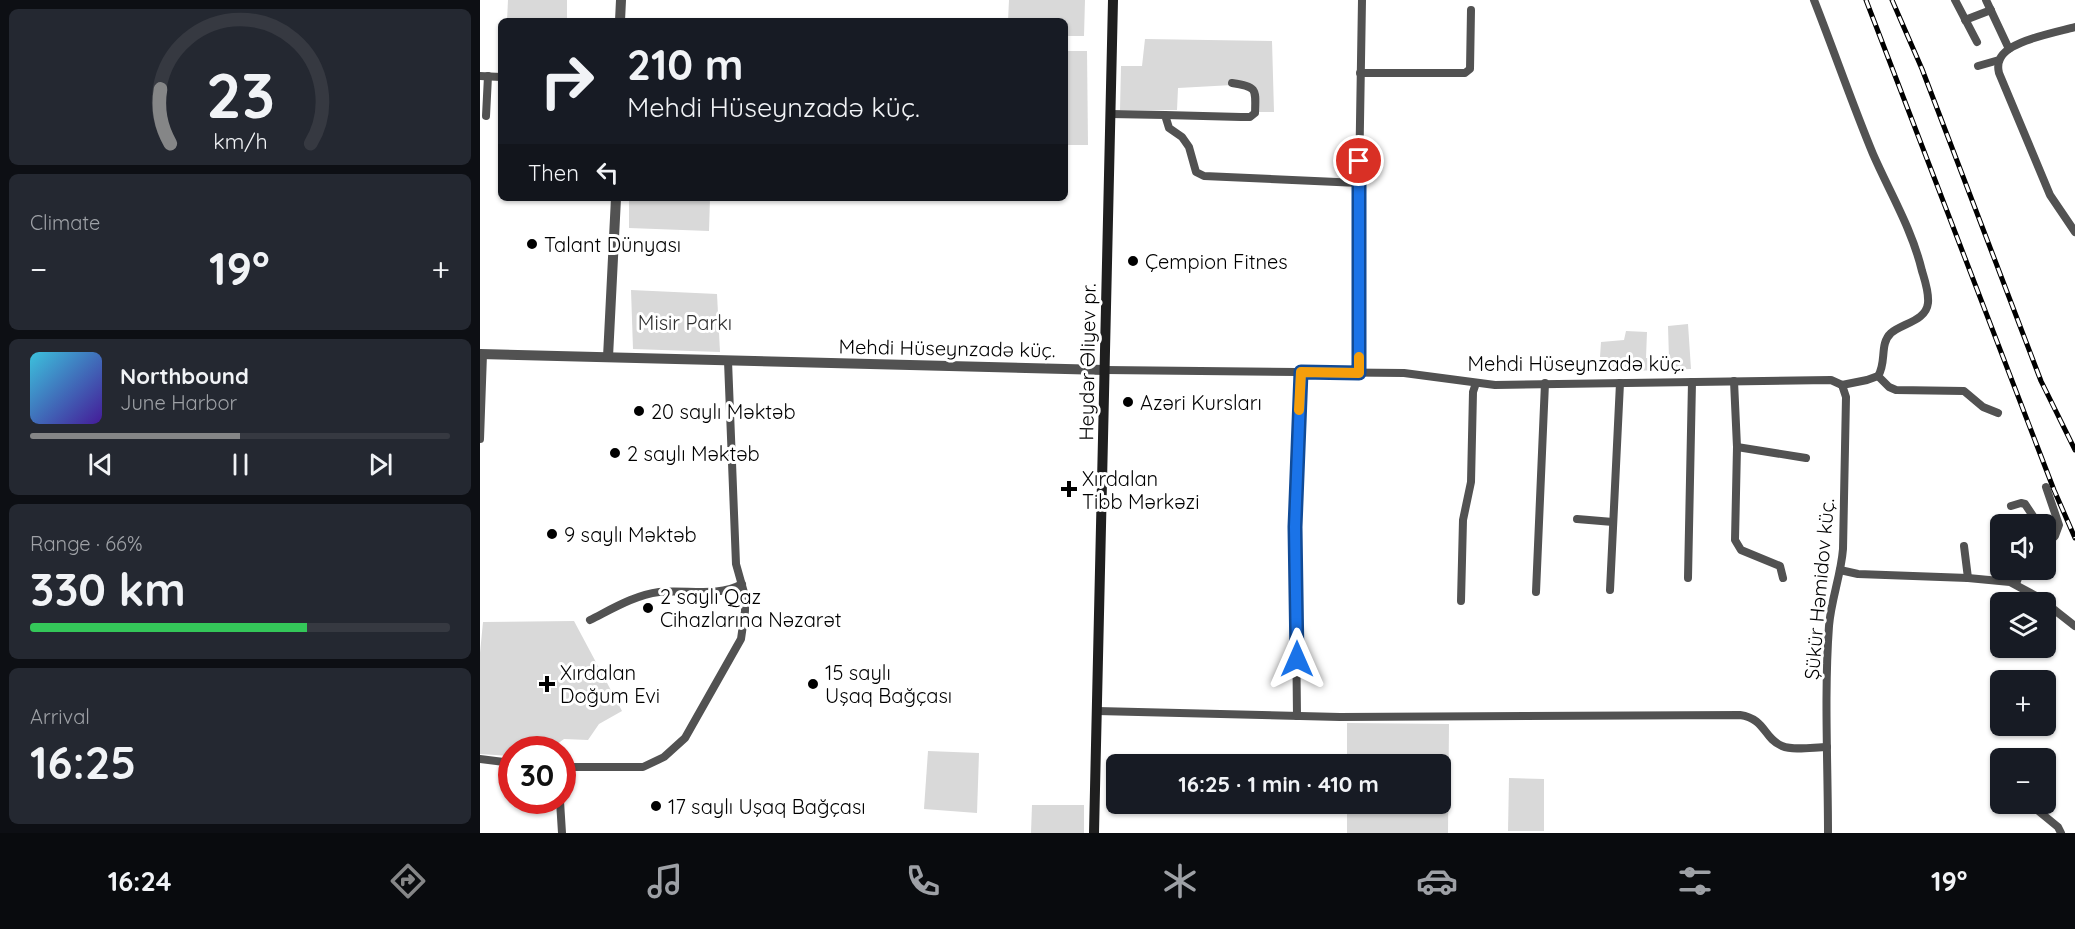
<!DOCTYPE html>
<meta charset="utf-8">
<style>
:root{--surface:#171b24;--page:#242831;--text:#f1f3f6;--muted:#9ea1a6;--line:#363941;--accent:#858687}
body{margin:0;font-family:Quicksand,sans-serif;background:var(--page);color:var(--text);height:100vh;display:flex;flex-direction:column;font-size:22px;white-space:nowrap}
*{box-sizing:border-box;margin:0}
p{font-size:20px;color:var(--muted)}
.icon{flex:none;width:33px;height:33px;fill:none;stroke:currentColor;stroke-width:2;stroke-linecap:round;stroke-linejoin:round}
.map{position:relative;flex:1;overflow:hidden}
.side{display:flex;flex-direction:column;gap:9px;padding:9px;background:#0d0f14;width:480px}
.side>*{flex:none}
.hud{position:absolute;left:18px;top:18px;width:570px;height:183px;border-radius:9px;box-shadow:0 2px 4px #0004;background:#171b24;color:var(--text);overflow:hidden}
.buttons{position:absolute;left:1510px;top:514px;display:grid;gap:12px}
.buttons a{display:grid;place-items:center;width:66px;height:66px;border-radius:9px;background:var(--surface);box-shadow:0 2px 4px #0004;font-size:30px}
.speed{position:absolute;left:18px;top:736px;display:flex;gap:12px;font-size:30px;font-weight:700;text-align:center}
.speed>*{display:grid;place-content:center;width:78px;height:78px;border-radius:50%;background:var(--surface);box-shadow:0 2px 4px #0004;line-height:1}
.speed .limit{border:9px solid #d22;background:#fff;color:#111}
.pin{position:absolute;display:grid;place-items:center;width:51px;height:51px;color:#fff;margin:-26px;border:3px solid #fff;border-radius:50%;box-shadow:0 2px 6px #0007}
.me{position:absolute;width:66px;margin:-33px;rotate:0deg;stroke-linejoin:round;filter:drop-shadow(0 0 4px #0008)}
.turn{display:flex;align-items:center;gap:21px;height:126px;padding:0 30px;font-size:27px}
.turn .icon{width:78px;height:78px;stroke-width:2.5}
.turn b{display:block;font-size:42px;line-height:51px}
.then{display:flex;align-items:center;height:57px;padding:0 30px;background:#0003;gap:12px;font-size:22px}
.big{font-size:45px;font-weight:700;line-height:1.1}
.side .card{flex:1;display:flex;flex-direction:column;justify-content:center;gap:9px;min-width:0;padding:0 21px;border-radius:9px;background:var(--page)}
.side .dial{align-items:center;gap:0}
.dial svg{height:156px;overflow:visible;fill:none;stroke:var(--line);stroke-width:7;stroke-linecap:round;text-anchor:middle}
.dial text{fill:var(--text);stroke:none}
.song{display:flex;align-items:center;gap:18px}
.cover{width:72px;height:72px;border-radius:9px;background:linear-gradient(135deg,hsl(190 70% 55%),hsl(260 70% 35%))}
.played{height:6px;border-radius:3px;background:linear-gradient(90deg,var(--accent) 50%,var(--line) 50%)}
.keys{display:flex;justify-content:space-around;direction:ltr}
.heat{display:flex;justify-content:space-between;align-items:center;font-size:33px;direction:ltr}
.charge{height:9px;border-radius:4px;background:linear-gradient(90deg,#34c759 66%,var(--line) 0)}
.trip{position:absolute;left:626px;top:754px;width:345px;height:60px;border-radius:9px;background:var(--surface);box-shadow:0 2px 4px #0004;font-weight:700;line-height:60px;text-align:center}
.dock{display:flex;height:96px;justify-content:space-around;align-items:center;background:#090b0e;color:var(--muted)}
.dock .icon{width:42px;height:42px}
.dock .current{color:var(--accent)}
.dock b{font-size:27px;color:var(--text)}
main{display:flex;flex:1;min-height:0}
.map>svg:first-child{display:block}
.green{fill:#d9d9d9}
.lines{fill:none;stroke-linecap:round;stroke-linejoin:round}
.minor{stroke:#525252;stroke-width:8}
.tertiary{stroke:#525252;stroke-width:10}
.secondary{stroke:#1f1f1f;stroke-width:10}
.rail-casing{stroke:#000;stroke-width:5}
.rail{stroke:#fff;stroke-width:3;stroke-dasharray:9;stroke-linecap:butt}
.route-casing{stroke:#114b97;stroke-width:15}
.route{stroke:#1a73e8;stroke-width:10}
.slow{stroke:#f59e0b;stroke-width:10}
.poi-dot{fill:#000;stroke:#fff;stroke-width:2}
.labels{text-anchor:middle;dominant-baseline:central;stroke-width:6;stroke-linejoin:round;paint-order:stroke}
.poi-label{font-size:20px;fill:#000;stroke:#fff;text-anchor:start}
.park-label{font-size:20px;fill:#303030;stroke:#fff}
.street-label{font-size:20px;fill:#000;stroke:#fff}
</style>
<main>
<section class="side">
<div class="card dial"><svg viewBox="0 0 100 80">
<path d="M14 69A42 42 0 1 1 86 69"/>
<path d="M14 69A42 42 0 0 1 9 41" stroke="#858687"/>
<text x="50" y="56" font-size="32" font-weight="700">23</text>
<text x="50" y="72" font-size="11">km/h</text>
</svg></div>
<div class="card"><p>Climate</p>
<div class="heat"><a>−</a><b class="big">19°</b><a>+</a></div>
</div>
<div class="card">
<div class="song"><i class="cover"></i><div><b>Northbound</b><p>June Harbor</p></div></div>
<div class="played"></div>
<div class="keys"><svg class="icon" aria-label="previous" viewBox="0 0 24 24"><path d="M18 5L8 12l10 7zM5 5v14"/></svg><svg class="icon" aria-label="pause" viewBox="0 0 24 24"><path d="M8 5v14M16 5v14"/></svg><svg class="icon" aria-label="next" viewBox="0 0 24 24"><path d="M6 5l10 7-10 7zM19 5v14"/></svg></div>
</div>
<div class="card"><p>Range · 66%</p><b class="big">330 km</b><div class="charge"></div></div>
<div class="card"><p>Arrival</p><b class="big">16:25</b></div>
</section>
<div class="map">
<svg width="1595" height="833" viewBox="0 0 1595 833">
<rect width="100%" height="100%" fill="#fff"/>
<g class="green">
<polygon points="28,0 87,0 87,21 27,21"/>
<polygon points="529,0 605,0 604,36 585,36 585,21 528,21"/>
<polygon points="665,39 792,41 794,112 772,112 771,84 698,88 697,110 640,110 641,66 662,66"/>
<polygon points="585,51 607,51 608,145 585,145"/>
<polygon points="149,198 230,198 229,231 149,228"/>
<polygon points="151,290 237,294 240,352 153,349"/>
<polygon points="1208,324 1211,369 1119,372 1121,342 1144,340 1146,331 1167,332 1166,358 1189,359 1188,326"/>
<polygon points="94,621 142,711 119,724 108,740 84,739 69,750 32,750 31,756 0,754 0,653 3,622"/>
<polygon points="867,723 969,724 968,833 867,833 867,804 960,804 960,765 867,765"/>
<polygon points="448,751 499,753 497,813 444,809"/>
<polygon points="1029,778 1064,779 1064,831 1028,831"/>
<polygon points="552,805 604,805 604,833 551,833"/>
</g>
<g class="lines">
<g class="minor">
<path d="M1334,0C1354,51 1372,103 1393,154C1410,193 1432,229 1442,271C1445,281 1449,292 1448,303C1446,321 1423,323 1411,333C1399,344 1407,363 1398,376L1387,380L1362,385"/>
<polyline points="1475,0 1497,42"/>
<polyline points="1506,0 1529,49"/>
<polyline points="1485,20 1511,10"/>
<path d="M1595,27C1577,32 1527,41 1520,59C1518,63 1518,69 1519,73L1570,195L1595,232"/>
<polyline points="1498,66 1519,60"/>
<polyline points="880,73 985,73 990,69 991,10"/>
<polyline points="0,76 21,77"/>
<polyline points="630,114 685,115 689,128 702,137 709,147 716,172 724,176 879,183"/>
<path d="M685,115L761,117H770L775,113C776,88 777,87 752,83"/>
<polyline points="6,116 8,76"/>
<polyline points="625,370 924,373 1015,385 1351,380 1362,385"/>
<polyline points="879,373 879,183 882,0"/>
<polyline points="1398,376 1409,387 1416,390 1484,391 1503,407 1518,413"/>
<polyline points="1254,381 1257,447 1255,540 1261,550 1300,566 1303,578"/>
<polyline points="0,439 3,354"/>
<polyline points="1257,447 1326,458"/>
<polyline points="1566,487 1579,525 1575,536 1566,545"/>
<polyline points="1531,506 1541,503 1545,504 1559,525"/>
<polyline points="1097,519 1133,522"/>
<polyline points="1484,546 1488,578"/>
<polyline points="1360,570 1378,574 1488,578 1530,582 1558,597 1595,626"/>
<polyline points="1208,578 1212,382"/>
<polyline points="1536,584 1541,570"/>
<polyline points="1130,590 1140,383"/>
<polyline points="1056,592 1065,383"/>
<polyline points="981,601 983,520 991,482 993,392 996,383"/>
<path d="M110,620C132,609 155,595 179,592C206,589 238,598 262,584"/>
<path d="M617,711L860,717L1260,715C1286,719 1283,738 1302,746C1314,751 1334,747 1347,747"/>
<polyline points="817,716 815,527 821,372"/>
<polyline points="0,759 32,763"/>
<polyline points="82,767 163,767 184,757 205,738 261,639 265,611 265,596 256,564 248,361"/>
<polyline points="80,801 82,833"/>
<polyline points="1550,804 1578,827 1581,833"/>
<path d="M1348,833C1348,764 1344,695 1349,626C1351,600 1361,575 1363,549L1366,397L1362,385"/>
</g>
<g class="tertiary">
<polyline points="140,21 141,0"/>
<polyline points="0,354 625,370"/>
<polyline points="128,357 136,198"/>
</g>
<polyline class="secondary" points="614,833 633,0"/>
<g class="rail-casing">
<g id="rail">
<polyline points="1386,0 1574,490 1595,538"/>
<polyline points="1412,0 1442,69 1561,381 1595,450"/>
</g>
</g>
<use href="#rail" class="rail"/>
</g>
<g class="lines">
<g class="route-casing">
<polyline id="route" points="817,659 815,527 821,372 879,373 879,161"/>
</g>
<use href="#route" class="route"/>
<polyline class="slow" points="819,410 821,372 879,373 879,357"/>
</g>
<g class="poi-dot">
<circle cx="52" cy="244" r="6"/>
<circle cx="653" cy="261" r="6"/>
<circle cx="648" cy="402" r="6"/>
<circle cx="159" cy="411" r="6"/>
<circle cx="135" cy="453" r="6"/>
<path d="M586 480h6v6h6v6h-6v6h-6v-6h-6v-6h6z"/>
<circle cx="72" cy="534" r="6"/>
<circle cx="168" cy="608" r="6"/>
<path d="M64 675h6v6h6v6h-6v6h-6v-6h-6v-6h6z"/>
<circle cx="333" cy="684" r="6"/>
<circle cx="176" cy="806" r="6"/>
</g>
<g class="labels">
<g class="poi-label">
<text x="64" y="244">Talant Dünyası</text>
<text x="665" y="261">Çempion Fitnes</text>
<text x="660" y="402">Azəri Kursları</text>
<text x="171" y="411">20 saylı Məktəb</text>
<text x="147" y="453">2 saylı Məktəb</text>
<text x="602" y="478">Xırdalan<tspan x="602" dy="23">Tibb Mərkəzi</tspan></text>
<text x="84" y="534">9 saylı Məktəb</text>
<text x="180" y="596">2 saylı Qaz<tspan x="180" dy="23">Cihazlarına Nəzarət</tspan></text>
<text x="80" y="672">Xırdalan<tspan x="80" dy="23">Doğum Evi</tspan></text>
<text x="345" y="672">15 saylı<tspan x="345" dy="23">Uşaq Bağçası</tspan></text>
<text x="188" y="806">17 saylı Uşaq Bağçası</text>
</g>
<g class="park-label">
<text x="205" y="322">Misir Parkı</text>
</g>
<g class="street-label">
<text transform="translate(467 348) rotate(1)">Mehdi Hüseynzadə küç.</text>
<text transform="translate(607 362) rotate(-89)">Heydər Əliyev pr.</text>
<text x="1096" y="363">Mehdi Hüseynzadə küç.</text>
<text transform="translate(1339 589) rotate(-85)">Şükür Həmidov küç.</text>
</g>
</g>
</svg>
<div class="buttons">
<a><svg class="icon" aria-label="sound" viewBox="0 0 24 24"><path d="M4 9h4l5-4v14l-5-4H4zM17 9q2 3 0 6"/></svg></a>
<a><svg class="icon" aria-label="layers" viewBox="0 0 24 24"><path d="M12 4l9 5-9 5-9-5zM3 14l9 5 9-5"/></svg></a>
<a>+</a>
<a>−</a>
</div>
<div class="speed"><div class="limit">30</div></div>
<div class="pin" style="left:879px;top:161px;background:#d93025"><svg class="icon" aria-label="arrive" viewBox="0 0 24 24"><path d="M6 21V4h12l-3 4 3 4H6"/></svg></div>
<svg class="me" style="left:817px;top:659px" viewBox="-20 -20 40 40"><path d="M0-17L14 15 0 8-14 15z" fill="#1a73e8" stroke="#fff" stroke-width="4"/></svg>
<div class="trip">16:25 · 1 min · 410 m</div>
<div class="hud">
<div class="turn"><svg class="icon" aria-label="right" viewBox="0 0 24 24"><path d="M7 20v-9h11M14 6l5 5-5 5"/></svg><div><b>210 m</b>Mehdi Hüseynzadə küç.</div></div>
<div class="then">Then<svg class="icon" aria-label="left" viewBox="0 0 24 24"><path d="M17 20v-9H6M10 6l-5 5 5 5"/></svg></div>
</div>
</div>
</main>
<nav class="dock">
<b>16:24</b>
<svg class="icon current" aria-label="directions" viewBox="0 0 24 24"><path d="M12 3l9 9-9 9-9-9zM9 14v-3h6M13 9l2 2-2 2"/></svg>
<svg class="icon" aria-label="music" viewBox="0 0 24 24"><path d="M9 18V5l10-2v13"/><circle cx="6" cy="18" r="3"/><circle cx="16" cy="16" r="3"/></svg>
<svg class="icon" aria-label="phone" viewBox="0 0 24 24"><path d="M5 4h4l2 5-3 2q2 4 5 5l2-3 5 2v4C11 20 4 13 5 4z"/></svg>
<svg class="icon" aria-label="climate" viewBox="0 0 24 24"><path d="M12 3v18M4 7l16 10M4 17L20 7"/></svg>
<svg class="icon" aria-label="car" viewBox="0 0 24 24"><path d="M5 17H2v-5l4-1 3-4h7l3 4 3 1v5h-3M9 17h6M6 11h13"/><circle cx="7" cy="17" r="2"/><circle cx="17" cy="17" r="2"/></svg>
<svg class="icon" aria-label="filters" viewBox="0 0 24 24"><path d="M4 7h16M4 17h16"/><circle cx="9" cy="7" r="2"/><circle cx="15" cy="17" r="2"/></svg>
<b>19°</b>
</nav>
